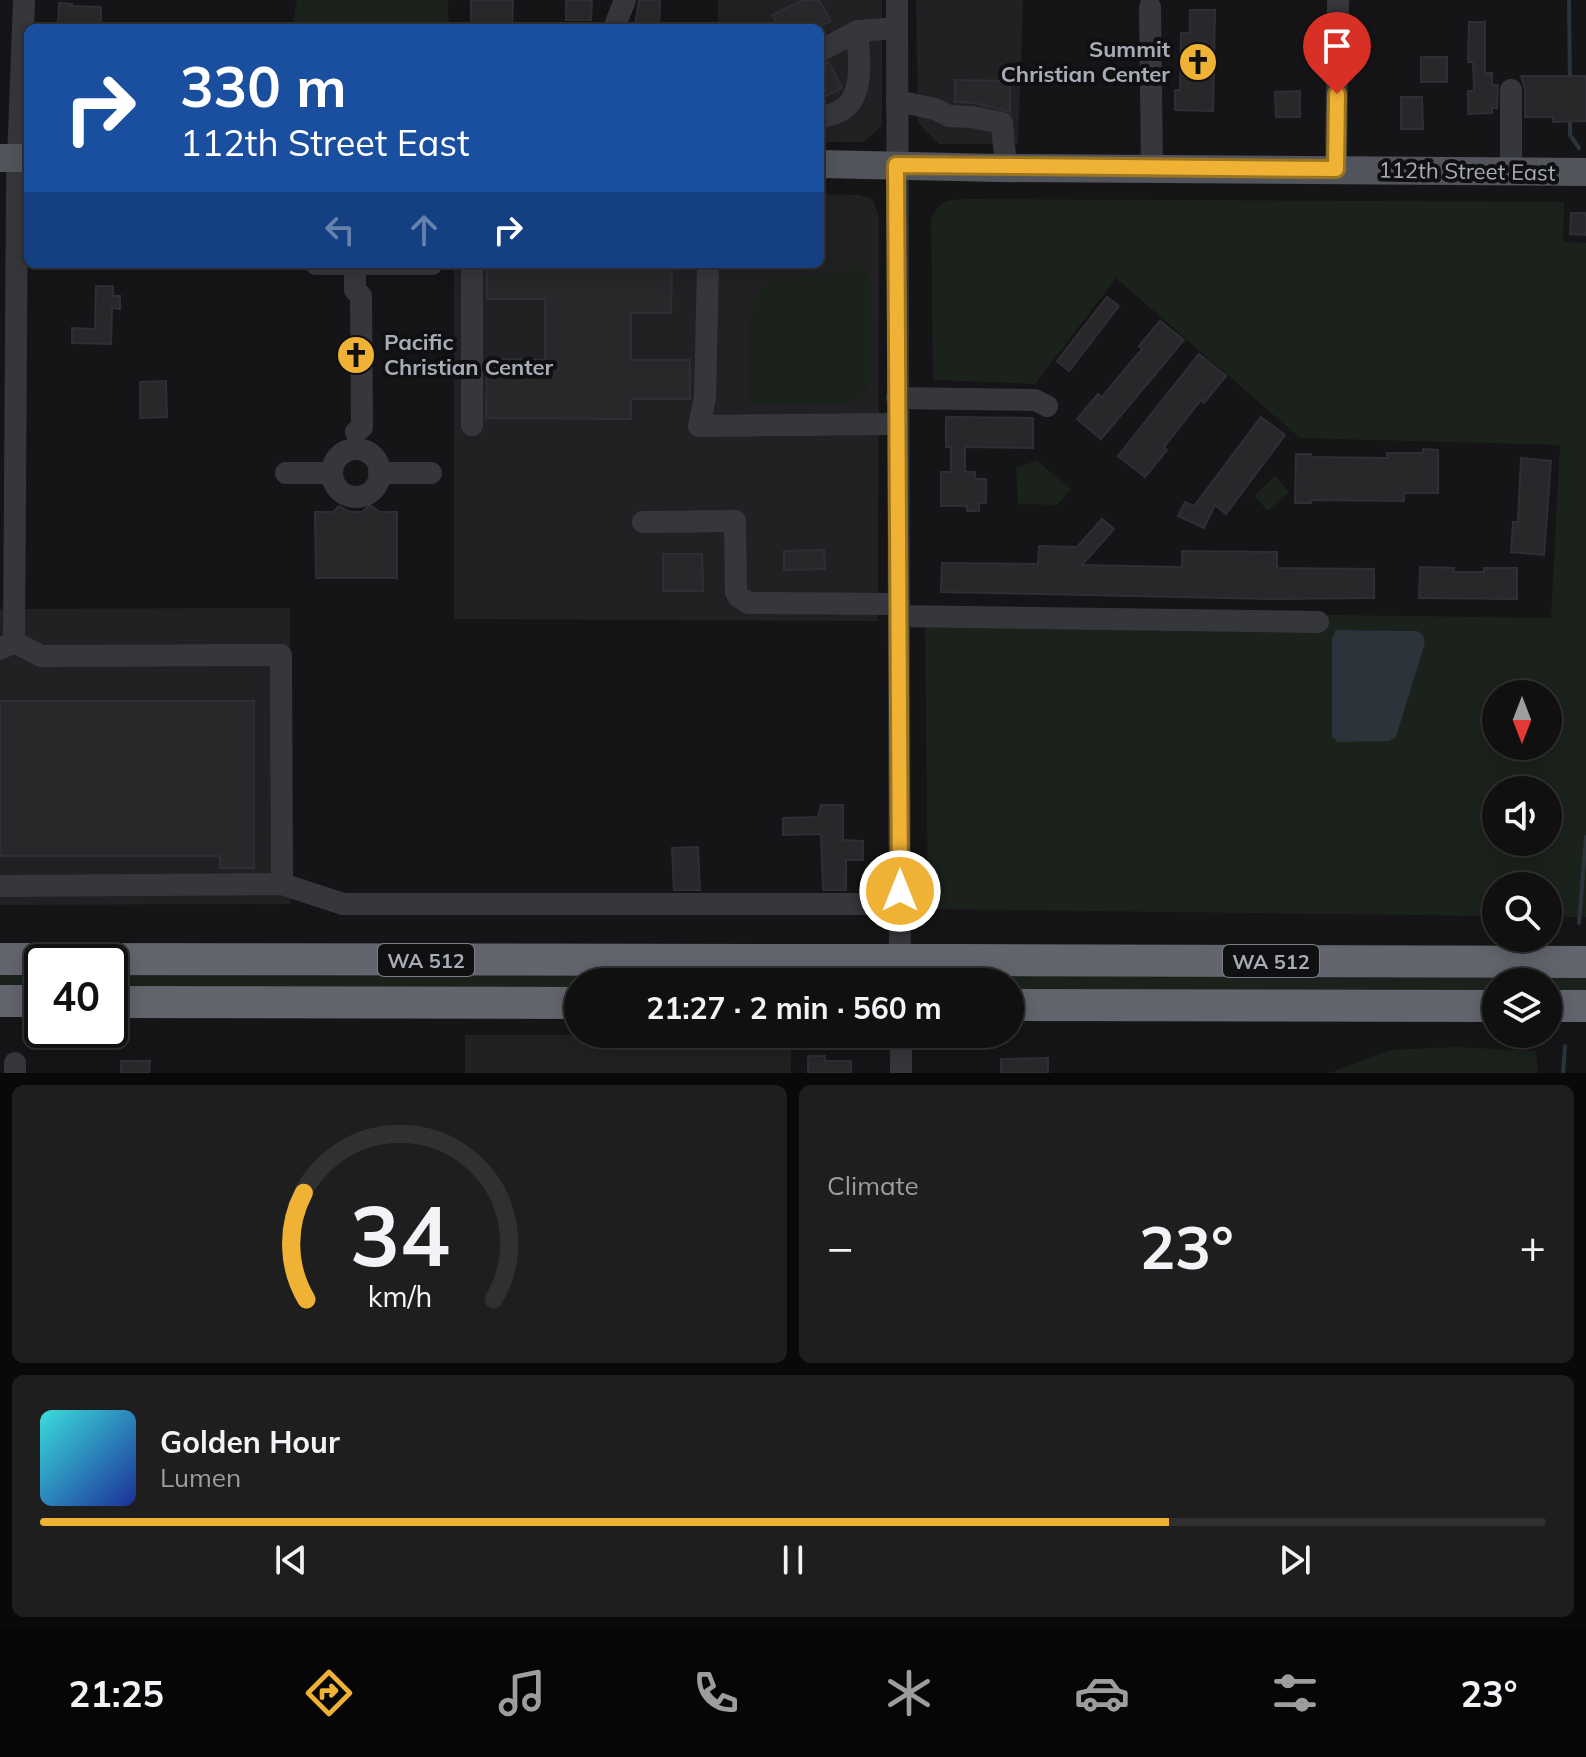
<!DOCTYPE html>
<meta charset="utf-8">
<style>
:root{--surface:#101011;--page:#1e1e1f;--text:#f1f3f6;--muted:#9c9d9f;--line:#303031;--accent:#efb235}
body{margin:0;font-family:Mulish,sans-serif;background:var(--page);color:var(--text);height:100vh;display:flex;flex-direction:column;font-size:30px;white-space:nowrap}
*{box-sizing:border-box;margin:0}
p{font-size:26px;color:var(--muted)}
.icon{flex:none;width:44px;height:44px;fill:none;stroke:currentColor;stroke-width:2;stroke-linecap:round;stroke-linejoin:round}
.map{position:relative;height:1073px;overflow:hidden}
.panel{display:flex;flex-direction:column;gap:12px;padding:12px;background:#090909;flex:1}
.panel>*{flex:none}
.guide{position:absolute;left:24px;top:24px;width:800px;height:244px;border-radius:12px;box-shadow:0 4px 20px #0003,0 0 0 2px var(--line);background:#1a4fa0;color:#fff;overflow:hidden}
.needle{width:52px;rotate:180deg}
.fabs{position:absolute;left:1482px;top:680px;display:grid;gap:16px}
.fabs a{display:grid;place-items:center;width:80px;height:80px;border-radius:50%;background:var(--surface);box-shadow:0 4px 20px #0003,0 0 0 2px var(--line);font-size:40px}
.speed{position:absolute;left:24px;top:944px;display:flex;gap:16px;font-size:40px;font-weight:700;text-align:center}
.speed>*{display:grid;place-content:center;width:104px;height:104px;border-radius:50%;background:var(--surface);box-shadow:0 4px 20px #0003,0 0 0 2px var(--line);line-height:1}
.speed .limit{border:4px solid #111;border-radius:12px;background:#fff;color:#111}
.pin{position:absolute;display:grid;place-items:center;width:68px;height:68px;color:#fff;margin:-82px -34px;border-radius:50% 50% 50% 0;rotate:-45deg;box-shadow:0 0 8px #0007}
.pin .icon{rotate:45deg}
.me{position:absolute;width:88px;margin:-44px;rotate:0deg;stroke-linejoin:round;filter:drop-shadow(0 0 6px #0008)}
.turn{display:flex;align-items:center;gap:28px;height:168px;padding:0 24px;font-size:36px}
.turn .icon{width:104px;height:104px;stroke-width:2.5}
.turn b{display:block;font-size:56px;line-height:68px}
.lanes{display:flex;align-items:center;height:76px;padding:0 24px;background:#0003;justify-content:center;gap:40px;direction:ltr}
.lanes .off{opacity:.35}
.big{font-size:60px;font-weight:700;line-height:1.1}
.panel .widget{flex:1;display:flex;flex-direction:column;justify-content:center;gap:12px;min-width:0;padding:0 28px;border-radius:12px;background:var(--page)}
.panel .dial{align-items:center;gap:0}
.dial svg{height:208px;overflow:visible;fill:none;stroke:var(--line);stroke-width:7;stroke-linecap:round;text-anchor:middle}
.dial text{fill:var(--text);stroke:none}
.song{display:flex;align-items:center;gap:24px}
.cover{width:96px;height:96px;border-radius:12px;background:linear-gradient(135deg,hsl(180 70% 55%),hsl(230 70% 35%))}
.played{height:8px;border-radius:4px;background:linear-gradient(90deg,var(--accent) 75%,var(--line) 75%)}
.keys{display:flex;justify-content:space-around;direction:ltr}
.heat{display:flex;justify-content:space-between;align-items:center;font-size:44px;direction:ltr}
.panel .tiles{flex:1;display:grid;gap:12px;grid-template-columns:1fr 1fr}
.widget:last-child{grid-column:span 2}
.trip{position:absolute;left:564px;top:968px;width:460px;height:80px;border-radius:40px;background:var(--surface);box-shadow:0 4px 20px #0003,0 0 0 2px var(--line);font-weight:700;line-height:80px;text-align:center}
.menu{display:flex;height:128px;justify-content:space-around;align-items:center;background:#060607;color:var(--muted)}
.menu .icon{width:56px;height:56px}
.menu .selected{color:var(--accent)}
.menu b{font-size:36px;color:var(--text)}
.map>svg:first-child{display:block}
.built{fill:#212124}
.green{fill:#1b221c;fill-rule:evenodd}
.water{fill:#2b343b}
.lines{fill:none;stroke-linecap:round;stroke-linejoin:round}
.stream{stroke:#2b343b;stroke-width:4}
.building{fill:#28282b;stroke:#2f2f33;stroke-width:2}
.minor{stroke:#36373c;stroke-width:22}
.major{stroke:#52545b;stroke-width:28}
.highway{stroke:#62656d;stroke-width:32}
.highway-bridge{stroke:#62656d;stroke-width:32}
.route-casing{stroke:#9b7422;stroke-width:20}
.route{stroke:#efb235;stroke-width:14}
.labels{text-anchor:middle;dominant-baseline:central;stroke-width:8;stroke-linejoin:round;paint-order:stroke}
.shield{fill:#101012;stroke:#7a7d86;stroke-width:2}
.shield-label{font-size:20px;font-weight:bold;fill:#a7acb7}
.poi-label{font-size:22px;font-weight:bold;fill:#a7acb7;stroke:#101012;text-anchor:end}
.street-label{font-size:22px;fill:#a7acb7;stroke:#101012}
</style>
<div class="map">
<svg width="1586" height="1073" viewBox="0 0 1586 1073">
<rect width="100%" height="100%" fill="#151517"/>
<g class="built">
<polygon points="718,0 882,0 882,126 863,142 820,142 820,28 718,28"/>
<polygon points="916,0 1023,0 1018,144 939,144 920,125 918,121"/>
<polygon points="820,194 859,195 873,199 879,217 878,621 454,619 454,264 820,264"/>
<polygon points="290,608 291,904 0,905 0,609"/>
<rect x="465" y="1035" width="326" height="38"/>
</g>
<g class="green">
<polygon points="297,0 448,0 449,28 292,28"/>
<path d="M972,199L1564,202L1563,242L1586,243V917H1548V886H1496V916L928,909L925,609L1551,618L1560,445L1300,438L1116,278L1035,384L933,380L931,219C942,197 949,200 972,199ZM1336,630L1417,631L1423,635L1425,643L1396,737H1332V639ZM1496,694H1548V746H1496ZM1496,790H1548V842H1496Z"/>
<path d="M852,264H862L870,278V383L860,397L848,405L756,404L748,397C746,380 748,312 755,298C761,286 774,281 786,279C809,275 832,278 852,264Z"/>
<polygon points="1037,461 1071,489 1057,505 1018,504 1016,467"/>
<polygon points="1275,476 1289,492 1268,511 1254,496"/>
<polygon points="879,973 880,982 578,982 578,991 110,989 110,974"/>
<polygon points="921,973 1586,976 1586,993 1548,993 1548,982 1496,982 1496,992 1010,993 1010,982 921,982"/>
<rect x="0" y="974" width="42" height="15"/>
<polygon points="1456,1047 1536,1051 1538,1073 1164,1073 1329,1073 1391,1050"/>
</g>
<polygon class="water" points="1336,630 1417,631 1423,635 1425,643 1396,737 1388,741 1338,742 1332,737 1332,639"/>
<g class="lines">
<g class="stream">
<polyline points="1569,0 1570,82"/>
<polyline points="1570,118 1570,135 1579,148"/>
<polyline points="1579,923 1586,837"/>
<polyline points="1563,1073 1565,1046"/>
</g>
</g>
<g class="building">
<polygon points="471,0 513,0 512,28 471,28"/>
<polygon points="566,0 592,0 591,20 566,20"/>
<polygon points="639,0 660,0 659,26 635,26"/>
<polygon points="803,0 819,0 831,21 815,28 780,28 772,15"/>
<polygon points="59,3 72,4 72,6 101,7 101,28 58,25"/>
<polygon points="1190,10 1215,10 1213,111 1175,110 1175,90 1180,90 1181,33 1190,33"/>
<polygon points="1469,22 1485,22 1485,73 1492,73 1492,85 1498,85 1497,108 1492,108 1492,113 1468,114 1468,91 1474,91 1473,62 1468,62"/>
<rect x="1421" y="57" width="26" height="25"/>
<polygon points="829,62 842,88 820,99 820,65"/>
<polygon points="1521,76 1586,76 1586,121 1553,122 1553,117 1525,117 1525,90"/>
<polygon points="955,80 1010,81 1010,112 975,103 955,102"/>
<polygon points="1300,91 1300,117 1276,117 1275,92"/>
<polygon points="1401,97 1422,97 1423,129 1401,129"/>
<polygon points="1571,213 1586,213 1586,235 1570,234"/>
<polygon points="487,264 644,264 644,267 672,267 671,313 631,313 631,360 690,360 690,399 631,399 631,419 486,418 487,359 545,360 545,299 487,299"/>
<polygon points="96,286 113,286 113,296 120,296 120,309 112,308 111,344 72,343 72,328 95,329"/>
<polygon points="1107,297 1119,306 1069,371 1057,361"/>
<polygon points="1160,321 1184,340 1101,439 1077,419 1098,394 1102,397 1142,349 1139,346"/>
<polygon points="1199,354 1226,376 1204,403 1201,400 1164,447 1167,450 1145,477 1118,456"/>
<polygon points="166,381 167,417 140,418 140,382"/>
<polygon points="946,417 1033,418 1033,448 965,447 965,472 975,472 975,479 986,479 986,503 979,503 979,511 967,511 967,506 941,506 941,472 951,472 951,447 946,447"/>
<polygon points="1261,417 1285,435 1226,514 1215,505 1204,528 1178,516 1185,502 1194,506"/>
<polygon points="1423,449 1438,450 1438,493 1404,493 1404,501 1311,500 1311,503 1295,503 1296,454 1311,454 1311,457 1387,458 1387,453 1423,453"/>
<polygon points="1521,458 1551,461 1544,555 1511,552 1513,522 1518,522"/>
<polygon points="370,505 380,512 397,512 397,578 316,578 315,512 333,512 339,506 350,512 362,512"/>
<polygon points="1102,519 1114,529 1082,565 1182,567 1182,551 1277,552 1277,568 1374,569 1374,598 1273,599 941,592 942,563 1038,564 1039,546 1077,547"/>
<polygon points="824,550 825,569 784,570 784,551"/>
<polygon points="663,554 702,554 703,591 663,591"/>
<polygon points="1420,567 1454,568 1453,572 1484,572 1484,568 1517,568 1517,599 1419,598"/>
<polygon points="0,701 254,701 254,868 220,868 220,856 0,856"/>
<polygon points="821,805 843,805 843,840 863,841 863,860 846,860 846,890 823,890 821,834 783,835 783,818 818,817"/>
<polygon points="698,847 700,890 674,890 672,848"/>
<polygon points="808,1056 825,1056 825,1061 851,1061 851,1073 808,1073"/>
<polygon points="1048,1058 1048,1073 1001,1073 1001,1059"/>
<polygon points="121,1061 150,1061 149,1073 121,1073"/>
</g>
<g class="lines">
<g class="minor">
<polyline points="897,0 900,982"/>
<polyline points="1150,7 1152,169"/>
<polyline points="614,28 625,0"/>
<polyline points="820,51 858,31 897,28"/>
<polyline points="1511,90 1511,171"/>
<polyline points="897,101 935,109 949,116 972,117 1002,123 1006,168"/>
<path d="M820,117C869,111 858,68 858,31"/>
<polyline points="1336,169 1338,0"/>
<polyline points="316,264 432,264"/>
<polyline points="472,264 472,425"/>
<polyline points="708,264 705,398 699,426 898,424"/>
<polyline points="355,265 355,290 361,296 362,427 356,432"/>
<polyline points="897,398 1035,400 1047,406"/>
<circle cx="356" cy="473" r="24"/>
<polyline points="286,473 332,473"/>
<polyline points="379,473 431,473"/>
<polyline points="643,522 735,521 736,592 739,597 749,603 899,604"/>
<polyline points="899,616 1318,622"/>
<polyline points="14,642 17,188 24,0"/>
<polyline points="0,649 14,642 41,656 281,655 282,884"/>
<polyline points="0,886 282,884 343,904 900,904"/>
<polyline points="901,1034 901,1073"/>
<polyline points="15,1063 15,1073"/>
</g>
<g class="major">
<polyline points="0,158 28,158"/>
<polyline points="820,164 998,168 1586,172"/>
</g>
<g class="highway">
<polyline points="0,959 851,960"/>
<polyline points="956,960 1586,962"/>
<polyline points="0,1001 42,1001"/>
<polyline points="110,1002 578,1003"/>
<polyline points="1010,1005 1496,1006"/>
<polyline points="1548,1006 1586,1006"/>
</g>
<polyline class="highway-bridge" points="851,960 956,960"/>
</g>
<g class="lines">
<g class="route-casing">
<polyline id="route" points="900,891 896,165 1336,169 1337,94"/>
</g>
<use href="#route" class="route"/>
</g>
<defs>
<g id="church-disc" transform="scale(2)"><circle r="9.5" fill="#efb235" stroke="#101012"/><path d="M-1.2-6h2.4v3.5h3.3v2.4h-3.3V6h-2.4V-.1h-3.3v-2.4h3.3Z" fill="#111"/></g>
</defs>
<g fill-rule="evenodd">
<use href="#church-disc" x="1198" y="62"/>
<use href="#church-disc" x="356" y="355"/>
</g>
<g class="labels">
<g class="shield">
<rect x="378" y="944" width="96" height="32" rx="6"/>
<rect x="1223" y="945" width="96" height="32" rx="6"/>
</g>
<g class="shield-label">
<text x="426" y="960">WA 512</text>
<text x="1271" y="961">WA 512</text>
</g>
<g class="poi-label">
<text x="1170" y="49">Summit<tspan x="1170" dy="25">Christian Center</tspan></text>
<text x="384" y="342" text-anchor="start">Pacific<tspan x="384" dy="25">Christian Center</tspan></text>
</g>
<g class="street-label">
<text transform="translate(1467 171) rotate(1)">112th Street East</text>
</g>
</g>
</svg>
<div class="fabs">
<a><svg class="needle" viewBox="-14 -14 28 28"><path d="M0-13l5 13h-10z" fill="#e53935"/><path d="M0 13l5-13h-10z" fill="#9c9d9f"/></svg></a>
<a><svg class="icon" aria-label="sound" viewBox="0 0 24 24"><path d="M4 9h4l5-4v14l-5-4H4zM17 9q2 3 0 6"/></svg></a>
<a><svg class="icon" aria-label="search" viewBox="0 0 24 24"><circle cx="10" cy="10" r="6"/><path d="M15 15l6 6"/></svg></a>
<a><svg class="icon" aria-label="layers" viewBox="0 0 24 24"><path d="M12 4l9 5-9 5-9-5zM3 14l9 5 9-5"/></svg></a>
</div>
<div class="speed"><div class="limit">40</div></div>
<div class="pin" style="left:1337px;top:94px;background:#d93025"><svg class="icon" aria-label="arrive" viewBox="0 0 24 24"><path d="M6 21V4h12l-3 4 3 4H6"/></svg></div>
<svg class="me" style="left:900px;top:891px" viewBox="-20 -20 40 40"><circle r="17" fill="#efb235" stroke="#fff" stroke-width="3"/><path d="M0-11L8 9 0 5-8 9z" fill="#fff"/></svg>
<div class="trip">21:27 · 2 min · 560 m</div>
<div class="guide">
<div class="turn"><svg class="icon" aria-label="right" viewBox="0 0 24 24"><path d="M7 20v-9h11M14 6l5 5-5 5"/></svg><div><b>330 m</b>112th Street East</div></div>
<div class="lanes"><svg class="icon off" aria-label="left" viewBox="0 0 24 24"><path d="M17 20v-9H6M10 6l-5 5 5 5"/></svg><svg class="icon off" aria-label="ahead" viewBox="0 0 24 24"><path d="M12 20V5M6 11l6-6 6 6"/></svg><svg class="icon" aria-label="right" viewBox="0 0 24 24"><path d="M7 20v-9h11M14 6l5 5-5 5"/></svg></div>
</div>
</div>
<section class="panel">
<div class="tiles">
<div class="widget dial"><svg viewBox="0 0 100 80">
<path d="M14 69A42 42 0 1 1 86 69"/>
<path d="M14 69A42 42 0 0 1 13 28" stroke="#efb235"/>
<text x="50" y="56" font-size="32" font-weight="700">34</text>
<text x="50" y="72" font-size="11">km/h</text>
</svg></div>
<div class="widget"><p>Climate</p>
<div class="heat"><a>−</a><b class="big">23°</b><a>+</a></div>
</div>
<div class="widget">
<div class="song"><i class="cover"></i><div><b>Golden Hour</b><p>Lumen</p></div></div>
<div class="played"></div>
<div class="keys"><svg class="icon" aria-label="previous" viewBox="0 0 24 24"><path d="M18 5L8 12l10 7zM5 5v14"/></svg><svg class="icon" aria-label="pause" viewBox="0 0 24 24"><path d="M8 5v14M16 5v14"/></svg><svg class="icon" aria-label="next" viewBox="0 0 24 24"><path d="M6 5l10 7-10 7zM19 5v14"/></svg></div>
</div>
</div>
</section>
<nav class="menu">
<b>21:25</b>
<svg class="icon selected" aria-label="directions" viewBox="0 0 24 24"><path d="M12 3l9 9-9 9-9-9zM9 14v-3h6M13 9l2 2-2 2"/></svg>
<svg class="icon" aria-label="music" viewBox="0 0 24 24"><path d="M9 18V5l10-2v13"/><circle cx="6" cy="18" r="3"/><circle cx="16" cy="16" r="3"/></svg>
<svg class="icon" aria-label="phone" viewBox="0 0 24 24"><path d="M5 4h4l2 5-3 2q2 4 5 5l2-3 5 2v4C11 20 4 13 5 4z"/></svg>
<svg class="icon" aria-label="climate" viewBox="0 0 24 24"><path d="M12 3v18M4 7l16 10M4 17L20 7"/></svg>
<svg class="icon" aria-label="car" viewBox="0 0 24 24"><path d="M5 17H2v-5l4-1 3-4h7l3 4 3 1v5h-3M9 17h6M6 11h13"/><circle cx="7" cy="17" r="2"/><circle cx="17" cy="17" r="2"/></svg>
<svg class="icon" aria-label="filters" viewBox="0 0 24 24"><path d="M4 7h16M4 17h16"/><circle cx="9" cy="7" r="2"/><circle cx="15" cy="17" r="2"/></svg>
<b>23°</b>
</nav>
